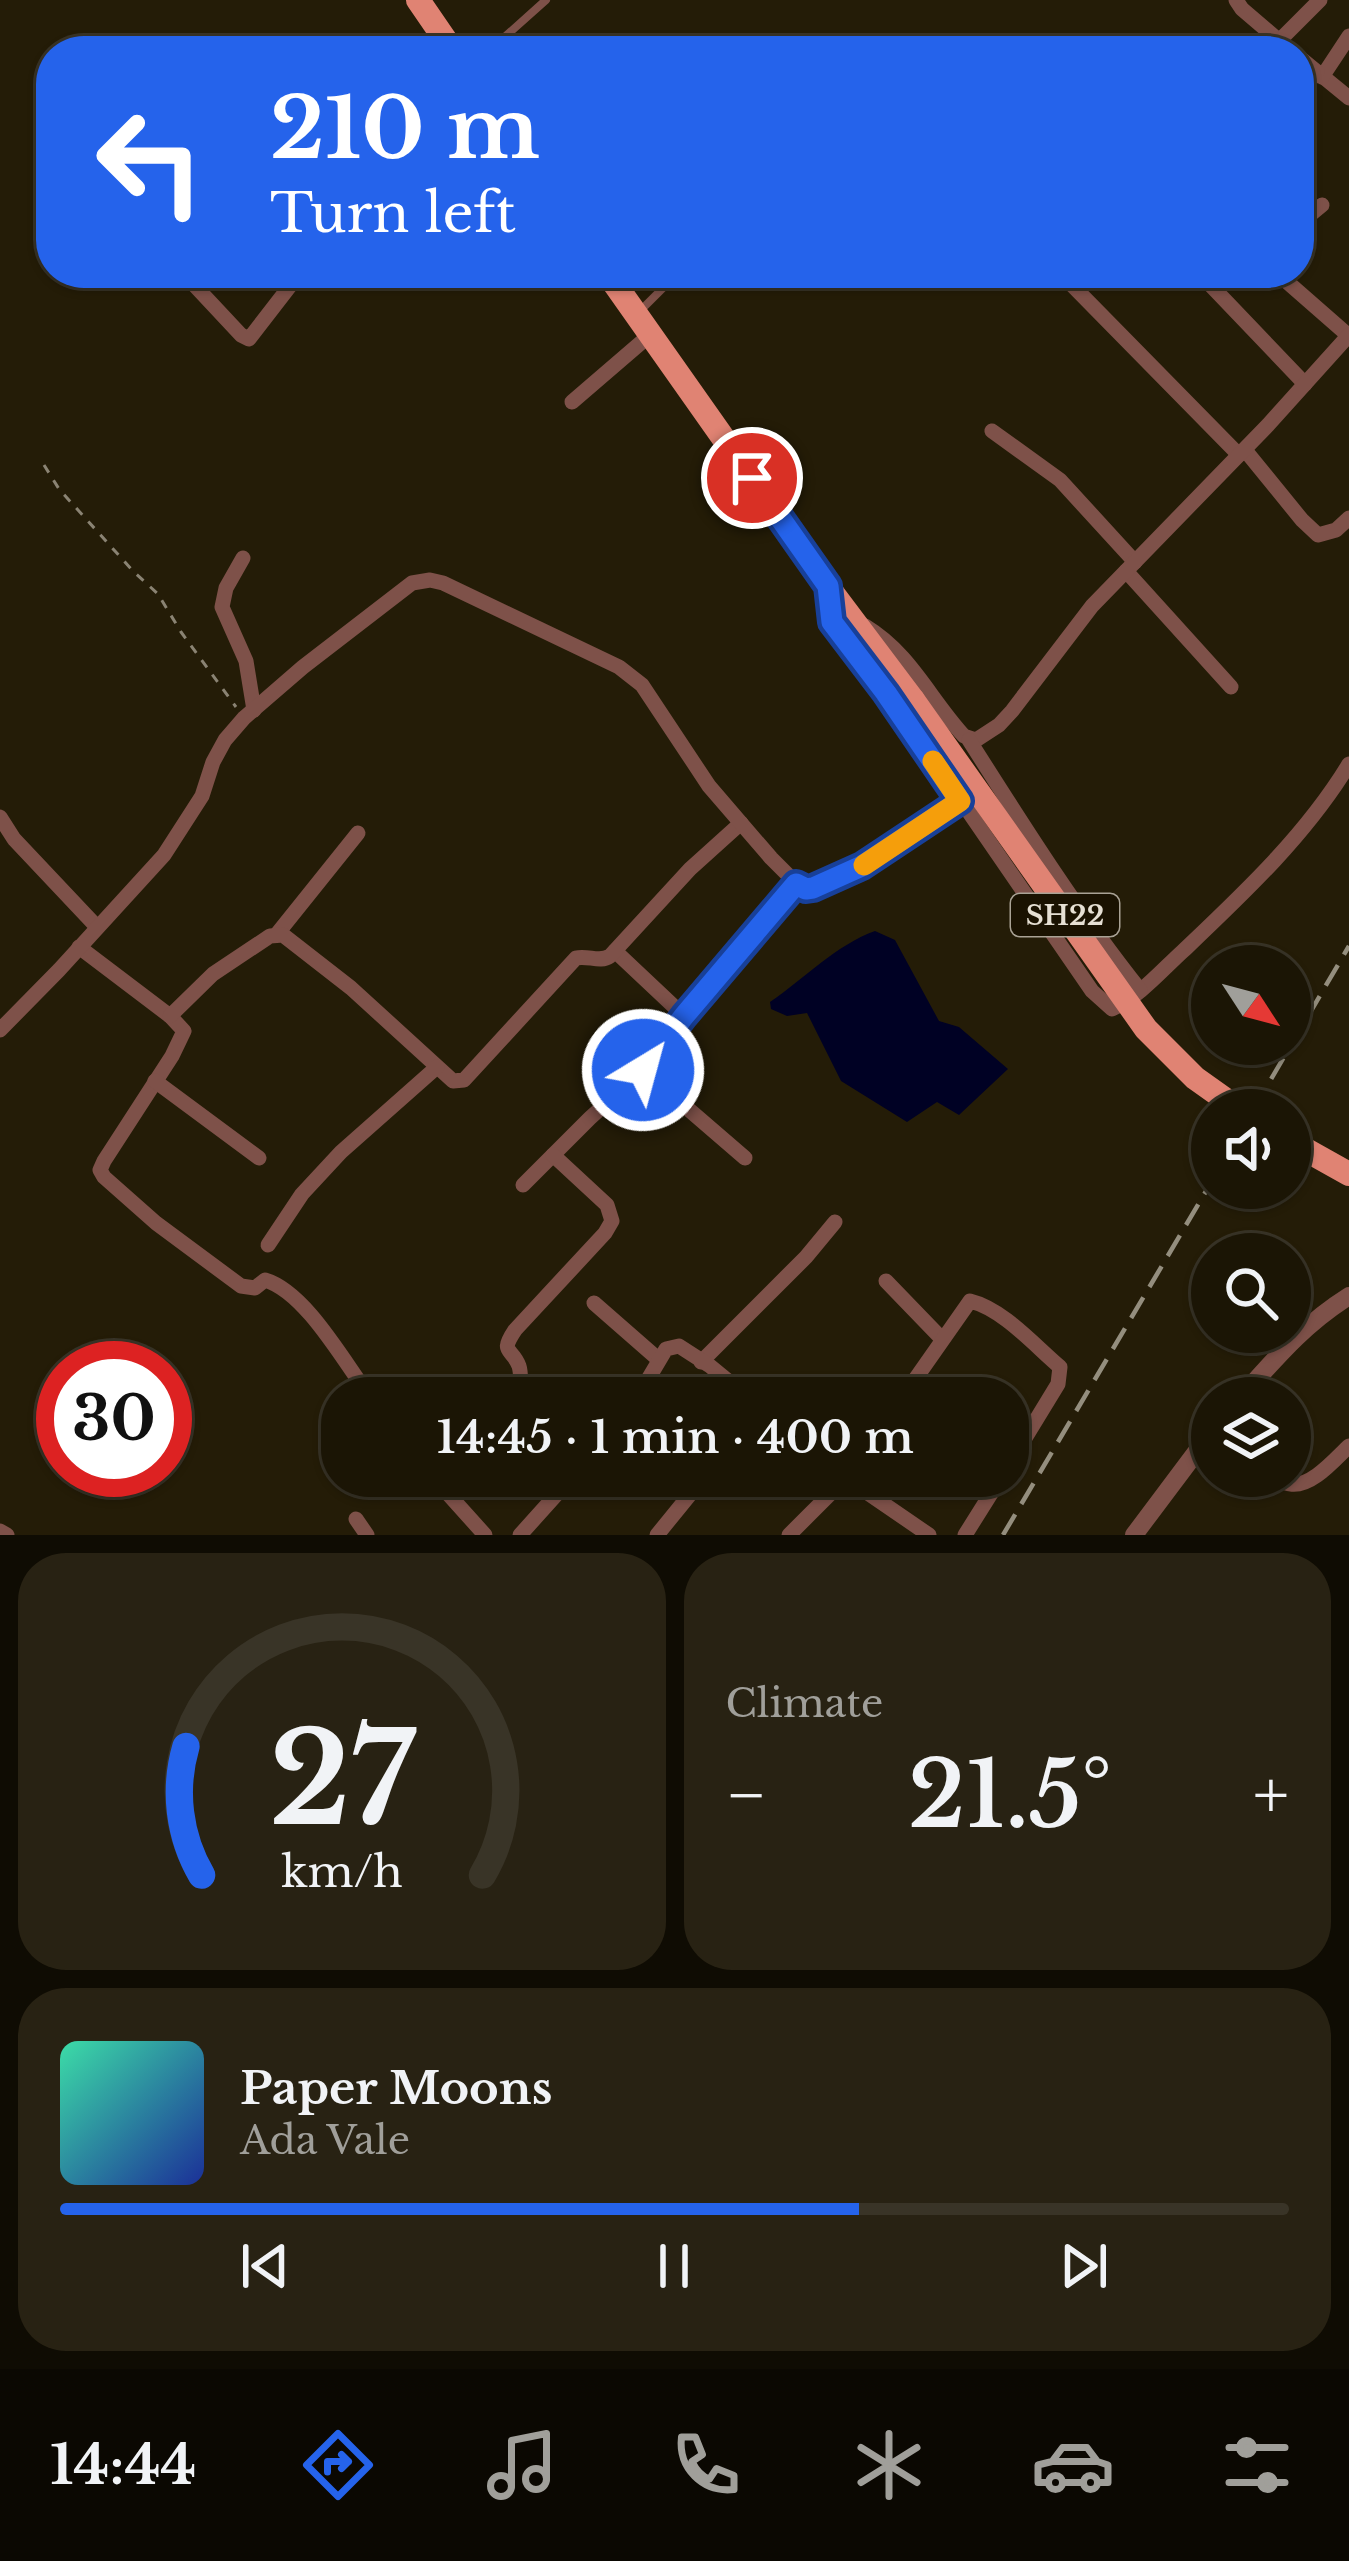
<!DOCTYPE html>
<meta charset="utf-8">
<style>
:root{--surface:#1b1505;--page:#282213;--text:#f1f3f6;--muted:#a09f9a;--line:#393427;--accent:#2563eb}
body{margin:0;font-family:"Libre Baskerville",serif;background:var(--page);color:var(--text);height:100vh;display:flex;flex-direction:column;font-size:45px;white-space:nowrap}
*{box-sizing:border-box;margin:0}
p{font-size:39px;color:var(--muted)}
.icon{flex:none;width:66px;height:66px;fill:none;stroke:currentColor;stroke-width:2;stroke-linecap:round;stroke-linejoin:round}
.map{position:relative;height:1535px;overflow:hidden}
.details{display:flex;flex-direction:column;gap:18px;padding:18px;background:#0f0c03;flex:1}
.details>*{flex:none}
.banner{position:absolute;left:36px;top:36px;width:1278px;height:252px;border-radius:48px;box-shadow:0 3px 9px #0004,0 0 0 3px var(--line);background:#2563eb;color:#fff;overflow:hidden}
.needle{width:78px;rotate:126deg}
.tools{position:absolute;left:1191px;top:945px;display:grid;gap:24px}
.tools a{display:grid;place-items:center;width:120px;height:120px;border-radius:50%;background:var(--surface);box-shadow:0 3px 9px #0004,0 0 0 3px var(--line);font-size:60px}
.speed{position:absolute;left:36px;top:1341px;display:flex;gap:24px;font-size:60px;font-weight:700;text-align:center}
.speed>*{display:grid;place-content:center;width:156px;height:156px;border-radius:50%;background:var(--surface);box-shadow:0 3px 9px #0004,0 0 0 3px var(--line);line-height:1}
.speed .limit{border:18px solid #d22;background:#fff;color:#111}
.pin{position:absolute;display:grid;place-items:center;width:102px;height:102px;color:#fff;margin:-51px;border:6px solid #fff;border-radius:50%;box-shadow:0 3px 12px #0007}
.me{position:absolute;width:132px;margin:-66px;rotate:37deg;stroke-linejoin:round;filter:drop-shadow(0 0 9px #0008)}
.turn{display:flex;align-items:center;gap:42px;height:252px;padding:0 36px;font-size:54px}
.turn .icon{width:156px;height:156px;stroke-width:2.5}
.turn b{display:block;font-size:84px;line-height:102px}
.big{font-size:90px;font-weight:600;line-height:1.1}
.details .card{flex:1;display:flex;flex-direction:column;justify-content:center;gap:18px;min-width:0;padding:0 42px;border-radius:48px;background:var(--page)}
.details .dial{align-items:center;gap:0}
.dial svg{height:312px;overflow:visible;fill:none;stroke:var(--line);stroke-width:7;stroke-linecap:round;text-anchor:middle}
.dial text{fill:var(--text);stroke:none}
.song{display:flex;align-items:center;gap:36px}
.cover{width:144px;height:144px;border-radius:18px;background:linear-gradient(135deg,hsl(160 70% 55%),hsl(230 70% 35%))}
.played{height:12px;border-radius:6px;background:linear-gradient(90deg,var(--accent) 65%,var(--line) 65%)}
.keys{display:flex;justify-content:space-around;direction:ltr}
.heat{display:flex;justify-content:space-between;align-items:center;font-size:66px;direction:ltr}
.details .tiles{flex:1;display:grid;gap:18px;grid-template-columns:1fr 1fr}
.card:last-child{grid-column:span 2}
.trip{position:absolute;left:321px;top:1377px;width:708px;height:120px;border-radius:48px;background:var(--surface);box-shadow:0 3px 9px #0004,0 0 0 3px var(--line);font-weight:600;line-height:120px;text-align:center}
.menu{display:flex;height:192px;justify-content:space-around;align-items:center;background:#0b0802;color:var(--muted)}
.menu .icon{width:84px;height:84px}
.menu .active{color:var(--accent)}
.menu b{font-size:54px;color:var(--text)}
.map>svg:first-child{display:block}
.water{fill:#000124}
.lines{fill:none;stroke-linecap:round;stroke-linejoin:round}
.path{stroke:#8a8373;stroke-width:3;stroke-dasharray:9 9;stroke-linecap:butt}
.service{stroke:#7e5149;stroke-width:8}
.minor{stroke:#7e5149;stroke-width:15}
.tertiary{stroke:#7e5149;stroke-width:18}
.primary{stroke:#e08373;stroke-width:24}
.rail{stroke:#948e7e;stroke-width:4.5;stroke-dasharray:24 12;stroke-linecap:butt}
.primary-bridge{stroke:#e08373;stroke-width:24}
.route-casing{stroke:#184099;stroke-width:30}
.route{stroke:#2563eb;stroke-width:21}
.slow{stroke:#f59e0b;stroke-width:21}
.labels{text-anchor:middle;dominant-baseline:central;stroke-width:9;stroke-linejoin:round;paint-order:stroke}
.shield{fill:#1a1201;stroke:#a9a295;stroke-width:3}
.shield-label{font-size:27px;font-weight:bold;fill:#e6e0d4}
</style>
<div class="map">
<svg width="1349" height="1535" viewBox="0 0 1349 1535">
<rect width="100%" height="100%" fill="#241c07"/>
<path class="water" d="M875,931L895,940L939,1021L959,1027L1008,1069L959,1115L937,1102L907,1122L841,1081L807,1013L787,1016L771,1009L770,1002C805,978 836,945 875,931Z"/>
<g class="lines">
<polyline class="path" points="44,465 59,489 133,571 158,594 181,632 236,707"/>
<g class="service">
<polyline points="489,51 546,0"/>
<polyline points="641,310 678,273"/>
</g>
<g class="minor">
<polyline points="1236,0 1242,9 1291,51"/>
<polyline points="1279,41 1320,0"/>
<polyline points="282,50 283,51"/>
<polyline points="1299,57 1349,98"/>
<polyline points="1322,77 1349,36"/>
<polyline points="1299,93 1317,72"/>
<polyline points="1299,224 1322,205"/>
<polyline points="183,273 241,335 249,339 300,273"/>
<polyline points="1199,273 1305,384"/>
<polyline points="1277,273 1349,336"/>
<polyline points="1069,282 1239,455"/>
<polyline points="572,402 651,334"/>
<polyline points="992,431 1060,480 1135,562"/>
<polyline points="1245,450 1302,520 1318,535 1336,530 1349,518"/>
<polyline points="243,558 226,588 222,607 246,661 254,710"/>
<polyline points="1126,571 1231,687"/>
<path d="M828,589L832,622L887,693L1092,991L1112,1009C1139,997 1161,971 1183,951C1243,894 1306,835 1349,764"/>
<path d="M865,626C911,654 929,698 964,736L976,740L999,725L1012,711L1092,606L1268,425L1349,335"/>
<path d="M969,740C1023,825 1077,911 1140,990"/>
<polyline points="0,817 14,839 97,927"/>
<polyline points="277,934 358,833"/>
<path d="M79,947L170,1016L184,1031L172,1056L104,1161L100,1170L104,1177L156,1223L241,1286L255,1288L265,1280C306,1292 345,1364 371,1398"/>
<polyline points="615,951 684,1016"/>
<path d="M170,1016L213,974L270,936L283,935L351,988L453,1081L464,1080L576,958C588,955 600,963 610,956L690,869L741,823"/>
<polyline points="0,1030 59,970 164,855 202,796 213,762 225,740 244,718 303,667 412,583 430,580 443,583 619,667 642,685 709,786 771,858 797,884 806,889 862,866 960,801"/>
<polyline points="643,1070 745,1158"/>
<polyline points="155,1081 259,1158"/>
<polyline points="523,1185 590,1118 643,1070 684,1016 797,884"/>
<polyline points="268,1245 302,1194 341,1152 437,1067"/>
<polyline points="886,1281 942,1339"/>
<polyline points="594,1303 658,1359"/>
<polyline points="701,1362 806,1257 835,1222"/>
<path d="M520,1398C520,1389 522,1375 519,1366C512,1347 499,1354 515,1330L605,1233L612,1221L607,1205L553,1155"/>
<polyline points="637,1398 666,1349 679,1346 710,1366 749,1398"/>
<path d="M902,1398L970,1301C1003,1309 1034,1345 1060,1367L1058,1384L1008,1466"/>
<polyline points="432,1476 485,1535"/>
<polyline points="843,1476 929,1535"/>
<path d="M1271,1476C1275,1478 1286,1484 1290,1484C1311,1488 1335,1459 1349,1446"/>
<polyline points="356,1519 367,1535"/>
<polyline points="0,1531 7,1535"/>
<polyline points="520,1535 573,1476"/>
<polyline points="657,1535 705,1476"/>
<polyline points="789,1535 848,1476"/>
<polyline points="965,1535 1002,1476"/>
</g>
<g class="tertiary">
<path d="M1240,1398C1276,1358 1303,1325 1349,1296"/>
<polyline points="1134,1535 1212,1431"/>
</g>
<g class="primary">
<polyline points="418,0 453,51"/>
<polyline points="607,273 834,595 913,700"/>
<polyline points="1290,1141 1349,1174"/>
</g>
<g class="rail">
<polyline points="1253,1110 1349,946"/>
<polyline points="1003,1535 1212,1181"/>
</g>
<polyline class="primary-bridge" points="913,700 1146,1029 1195,1078 1240,1110"/>
</g>
<g class="lines">
<g class="route-casing">
<polyline id="route" points="643,1070 684,1016 796,884 806,889 813,888 862,866 960,801 886,693 832,622 828,586 752,478"/>
</g>
<use href="#route" class="route"/>
<polyline class="slow" points="864,865 960,801 933,761"/>
</g>
<g class="labels">
<rect class="shield" x="1011" y="894" width="108" height="42" rx="9"/>
<g class="shield-label">
<text x="1065" y="915">SH22</text>
</g>
</g>
</svg>
<div class="tools">
<a><svg class="needle" viewBox="-14 -14 28 28"><path d="M0-13l5 13h-10z" fill="#e53935"/><path d="M0 13l5-13h-10z" fill="#a09f9a"/></svg></a>
<a><svg class="icon" aria-label="sound" viewBox="0 0 24 24"><path d="M4 9h4l5-4v14l-5-4H4zM17 9q2 3 0 6"/></svg></a>
<a><svg class="icon" aria-label="search" viewBox="0 0 24 24"><circle cx="10" cy="10" r="6"/><path d="M15 15l6 6"/></svg></a>
<a><svg class="icon" aria-label="layers" viewBox="0 0 24 24"><path d="M12 4l9 5-9 5-9-5zM3 14l9 5 9-5"/></svg></a>
</div>
<div class="speed"><div class="limit">30</div></div>
<div class="pin" style="left:752px;top:478px;background:#d93025"><svg class="icon" aria-label="arrive" viewBox="0 0 24 24"><path d="M6 21V4h12l-3 4 3 4H6"/></svg></div>
<svg class="me" style="left:643px;top:1070px" viewBox="-20 -20 40 40"><circle r="17" fill="#2563eb" stroke="#fff" stroke-width="3"/><path d="M0-11L8 9 0 5-8 9z" fill="#fff"/></svg>
<div class="trip">14:45 · 1 min · 400 m</div>
<div class="banner">
<div class="turn"><svg class="icon" aria-label="left" viewBox="0 0 24 24"><path d="M17 20v-9H6M10 6l-5 5 5 5"/></svg><div><b>210 m</b>Turn left</div></div>
</div>
</div>
<section class="details">
<div class="tiles">
<div class="card dial"><svg viewBox="0 0 100 80">
<path d="M14 69A42 42 0 1 1 86 69"/>
<path d="M14 69A42 42 0 0 1 10 36" stroke="#2563eb"/>
<text x="50" y="56" font-size="32" font-weight="700">27</text>
<text x="50" y="72" font-size="11">km/h</text>
</svg></div>
<div class="card"><p>Climate</p>
<div class="heat"><a>−</a><b class="big">21.5°</b><a>+</a></div>
</div>
<div class="card">
<div class="song"><i class="cover"></i><div><b>Paper Moons</b><p>Ada Vale</p></div></div>
<div class="played"></div>
<div class="keys"><svg class="icon" aria-label="previous" viewBox="0 0 24 24"><path d="M18 5L8 12l10 7zM5 5v14"/></svg><svg class="icon" aria-label="pause" viewBox="0 0 24 24"><path d="M8 5v14M16 5v14"/></svg><svg class="icon" aria-label="next" viewBox="0 0 24 24"><path d="M6 5l10 7-10 7zM19 5v14"/></svg></div>
</div>
</div>
</section>
<nav class="menu">
<b>14:44</b>
<svg class="icon active" aria-label="directions" viewBox="0 0 24 24"><path d="M12 3l9 9-9 9-9-9zM9 14v-3h6M13 9l2 2-2 2"/></svg>
<svg class="icon" aria-label="music" viewBox="0 0 24 24"><path d="M9 18V5l10-2v13"/><circle cx="6" cy="18" r="3"/><circle cx="16" cy="16" r="3"/></svg>
<svg class="icon" aria-label="phone" viewBox="0 0 24 24"><path d="M5 4h4l2 5-3 2q2 4 5 5l2-3 5 2v4C11 20 4 13 5 4z"/></svg>
<svg class="icon" aria-label="climate" viewBox="0 0 24 24"><path d="M12 3v18M4 7l16 10M4 17L20 7"/></svg>
<svg class="icon" aria-label="car" viewBox="0 0 24 24"><path d="M5 17H2v-5l4-1 3-4h7l3 4 3 1v5h-3M9 17h6M6 11h13"/><circle cx="7" cy="17" r="2"/><circle cx="17" cy="17" r="2"/></svg>
<svg class="icon" aria-label="filters" viewBox="0 0 24 24"><path d="M4 7h16M4 17h16"/><circle cx="9" cy="7" r="2"/><circle cx="15" cy="17" r="2"/></svg>
</nav>
